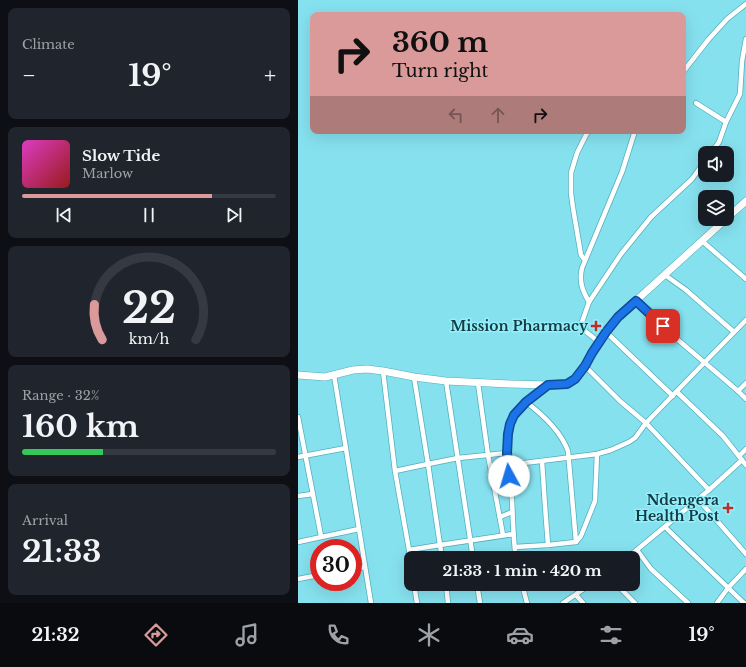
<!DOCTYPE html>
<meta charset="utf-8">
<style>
:root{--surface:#171b24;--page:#20242c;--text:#f1f3f6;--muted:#9ea1a6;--line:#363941;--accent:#d99a99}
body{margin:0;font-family:"Libre Baskerville",serif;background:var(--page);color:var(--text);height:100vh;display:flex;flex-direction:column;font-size:15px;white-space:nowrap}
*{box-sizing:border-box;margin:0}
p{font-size:13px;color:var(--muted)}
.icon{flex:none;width:22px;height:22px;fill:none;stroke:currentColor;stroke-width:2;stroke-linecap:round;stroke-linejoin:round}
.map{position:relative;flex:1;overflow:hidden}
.details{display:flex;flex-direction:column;gap:8px;padding:8px;background:#0d0f14;width:298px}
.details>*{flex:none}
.hud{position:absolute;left:12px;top:12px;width:376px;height:122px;border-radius:8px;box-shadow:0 4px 16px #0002;background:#d99a99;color:#111;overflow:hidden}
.fabs{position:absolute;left:400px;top:146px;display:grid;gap:8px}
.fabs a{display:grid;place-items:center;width:36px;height:36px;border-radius:8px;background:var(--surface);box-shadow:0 4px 16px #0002;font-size:20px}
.speed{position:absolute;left:12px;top:539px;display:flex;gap:8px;font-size:20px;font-weight:700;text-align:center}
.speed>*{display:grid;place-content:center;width:52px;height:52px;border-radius:50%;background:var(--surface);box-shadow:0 4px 16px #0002;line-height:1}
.speed .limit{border:6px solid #d22;background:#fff;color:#111}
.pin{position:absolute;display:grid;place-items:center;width:34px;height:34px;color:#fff;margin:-17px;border-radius:8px;box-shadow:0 2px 6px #0006}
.me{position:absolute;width:44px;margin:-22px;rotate:354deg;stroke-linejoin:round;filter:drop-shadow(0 0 3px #0008)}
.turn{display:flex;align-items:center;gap:14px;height:84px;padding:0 16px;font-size:18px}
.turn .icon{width:52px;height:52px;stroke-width:2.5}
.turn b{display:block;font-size:28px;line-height:34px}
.lanes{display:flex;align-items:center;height:38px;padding:0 16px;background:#0003;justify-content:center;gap:20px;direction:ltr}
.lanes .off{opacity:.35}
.big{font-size:30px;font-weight:800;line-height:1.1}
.details .card{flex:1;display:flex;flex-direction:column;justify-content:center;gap:6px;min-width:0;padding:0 14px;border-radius:8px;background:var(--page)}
.details .dial{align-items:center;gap:0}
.dial svg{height:104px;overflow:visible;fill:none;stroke:var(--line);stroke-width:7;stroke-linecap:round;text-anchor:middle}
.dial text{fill:var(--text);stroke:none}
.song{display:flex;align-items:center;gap:12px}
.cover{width:48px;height:48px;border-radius:6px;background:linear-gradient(135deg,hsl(310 70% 55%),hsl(0 70% 35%))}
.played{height:4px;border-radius:2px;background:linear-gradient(90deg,var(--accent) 75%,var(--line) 75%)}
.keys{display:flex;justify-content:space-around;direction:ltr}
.heat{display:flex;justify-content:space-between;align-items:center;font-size:22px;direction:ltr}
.charge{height:6px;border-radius:3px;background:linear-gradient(90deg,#34c759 32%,var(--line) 0)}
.trip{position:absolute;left:106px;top:551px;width:236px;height:40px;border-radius:8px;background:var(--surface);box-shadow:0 4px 16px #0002;font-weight:800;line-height:40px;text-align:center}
.dock{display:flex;height:64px;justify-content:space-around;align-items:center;background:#090b0e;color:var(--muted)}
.dock .icon{width:28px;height:28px}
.dock .selected{color:var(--accent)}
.dock b{font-size:18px;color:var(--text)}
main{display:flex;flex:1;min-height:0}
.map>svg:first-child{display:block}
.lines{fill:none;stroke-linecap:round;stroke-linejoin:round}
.minor-casing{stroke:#52aebb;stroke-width:6}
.primary-casing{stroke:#52aebb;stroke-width:8}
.minor{stroke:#fff;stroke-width:4.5}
.primary{stroke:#fff;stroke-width:7}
.route-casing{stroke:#114b97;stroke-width:10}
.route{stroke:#1a73e8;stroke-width:7}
.poi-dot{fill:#bc2e27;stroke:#94effc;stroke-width:1.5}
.labels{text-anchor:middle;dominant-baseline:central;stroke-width:3;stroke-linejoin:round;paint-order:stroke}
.poi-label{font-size:14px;font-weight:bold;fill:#143b41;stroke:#94effc;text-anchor:end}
</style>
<main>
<section class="details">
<div class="card"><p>Climate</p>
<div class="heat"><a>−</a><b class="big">19°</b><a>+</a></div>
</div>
<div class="card">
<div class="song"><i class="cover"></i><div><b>Slow Tide</b><p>Marlow</p></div></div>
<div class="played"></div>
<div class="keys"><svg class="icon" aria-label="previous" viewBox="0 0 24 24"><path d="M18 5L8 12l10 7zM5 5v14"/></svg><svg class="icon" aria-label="pause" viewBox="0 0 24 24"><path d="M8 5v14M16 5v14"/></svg><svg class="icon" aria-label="next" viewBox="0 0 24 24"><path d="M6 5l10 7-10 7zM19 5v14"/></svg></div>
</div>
<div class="card dial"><svg viewBox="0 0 100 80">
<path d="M14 69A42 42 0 1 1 86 69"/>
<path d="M14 69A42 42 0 0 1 8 42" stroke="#d99a99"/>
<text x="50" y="56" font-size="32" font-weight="700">22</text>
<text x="50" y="72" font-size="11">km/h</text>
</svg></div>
<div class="card"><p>Range · 32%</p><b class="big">160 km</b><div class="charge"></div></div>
<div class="card"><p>Arrival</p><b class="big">21:33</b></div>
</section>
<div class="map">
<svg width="448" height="603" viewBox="0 0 448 603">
<rect width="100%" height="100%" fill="#86e1ef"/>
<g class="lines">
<g class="minor-casing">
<g id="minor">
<polyline points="385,72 410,40 429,19 448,4"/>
<polyline points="398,103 428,122"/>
<polyline points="413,153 421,142 428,122 442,94 444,61 448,39"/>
<polyline points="404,241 448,279"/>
<polyline points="287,260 283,255 275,208 273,193 273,173 279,153 288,135 291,131"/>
<polyline points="367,275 388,290 436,332"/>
<polyline points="338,301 372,333 440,391 448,399"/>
<path d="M291,302C284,290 281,281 284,268L324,172L336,134L338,131"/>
<polyline points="308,332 375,396"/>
<polyline points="301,342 287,331 285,327 284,322 291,302 323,254 353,217 394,179 407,161"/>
<polyline points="85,371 97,471 113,561"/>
<polyline points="36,375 73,603"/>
<polyline points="148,381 175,558"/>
<polyline points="180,383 190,455 205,535"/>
<polyline points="440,391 448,383"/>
<polyline points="379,392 425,436 448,465"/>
<path d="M228,402C244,414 263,432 270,451L278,542"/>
<polyline points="0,417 23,536"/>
<polyline points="209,453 160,458 130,464 142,545 216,534"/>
<polyline points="441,456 448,449"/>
<polyline points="0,457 48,448"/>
<polyline points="210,465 299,454 313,450 331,442 337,438 348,423 322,401 287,366"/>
<polyline points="97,471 130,464 116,377"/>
<polyline points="411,490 348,423 406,363 448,320"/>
<polyline points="0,496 15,494"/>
<polyline points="400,499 448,554"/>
<polyline points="202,517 214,512"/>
<polyline points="367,527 446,603"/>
<polyline points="0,542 61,529"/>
<polyline points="250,545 278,542 283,536 297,501 299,454"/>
<polyline points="217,547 250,545 247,506 244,461"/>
<polyline points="111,550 142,545 144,558"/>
<polyline points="339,550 353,569 390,603"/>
<path d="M218,558C215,539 215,519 214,500C212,476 203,436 216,415C224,403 238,394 250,385"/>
<polyline points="329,558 411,490 444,460"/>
<polyline points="55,569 67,567"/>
<polyline points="0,579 21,575"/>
<polyline points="116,584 119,603"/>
<polyline points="148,584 150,603"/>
<polyline points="179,584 182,603"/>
<polyline points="224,584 229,603"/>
<polyline points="318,584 337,603"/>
<polyline points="278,595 285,603"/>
<polyline points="265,603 293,584"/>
<polyline points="419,603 430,588 448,569"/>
</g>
</g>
<g class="primary-casing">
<g id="primary">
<polyline points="429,218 448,201"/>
<polyline points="0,375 27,377 55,370 69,369 85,371 116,377 148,381 212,384 250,385 269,384 273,382 280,376 308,332 320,317 428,219"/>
</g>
</g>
<use href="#minor" class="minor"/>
<use href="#primary" class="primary"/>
</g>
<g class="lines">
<g class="route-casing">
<polyline id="route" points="211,476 209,453 210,434 212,424 216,415 228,402 250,385 269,384 277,379 287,366 294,353 308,332 320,317 338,301 365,326"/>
</g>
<use href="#route" class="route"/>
</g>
<g class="poi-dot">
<path d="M296 320h4v4h4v4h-4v4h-4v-4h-4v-4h4z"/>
<path d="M428 502h4v4h4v4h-4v4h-4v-4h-4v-4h4z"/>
</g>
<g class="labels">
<g class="poi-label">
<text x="290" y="326">Mission Pharmacy</text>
<text x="421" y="500">Ndengera<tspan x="421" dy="16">Health Post</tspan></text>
</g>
</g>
</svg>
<div class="fabs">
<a><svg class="icon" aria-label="sound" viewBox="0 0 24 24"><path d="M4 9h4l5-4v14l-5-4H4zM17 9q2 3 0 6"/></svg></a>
<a><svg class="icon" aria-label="layers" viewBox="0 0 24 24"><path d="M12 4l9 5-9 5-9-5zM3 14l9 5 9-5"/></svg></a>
</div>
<div class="speed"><div class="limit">30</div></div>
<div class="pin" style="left:365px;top:326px;background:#d93025"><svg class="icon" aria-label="arrive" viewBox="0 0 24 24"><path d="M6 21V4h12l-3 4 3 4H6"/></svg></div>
<svg class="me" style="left:211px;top:476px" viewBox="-20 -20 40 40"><circle r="19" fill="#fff"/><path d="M0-13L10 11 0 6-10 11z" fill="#1a73e8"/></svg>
<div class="trip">21:33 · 1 min · 420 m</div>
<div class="hud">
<div class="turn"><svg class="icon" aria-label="right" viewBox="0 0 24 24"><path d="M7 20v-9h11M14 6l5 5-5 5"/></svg><div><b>360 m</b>Turn right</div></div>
<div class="lanes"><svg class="icon off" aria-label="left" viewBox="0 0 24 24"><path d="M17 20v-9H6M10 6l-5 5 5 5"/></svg><svg class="icon off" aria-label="ahead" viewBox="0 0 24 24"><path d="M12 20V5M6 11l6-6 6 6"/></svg><svg class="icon" aria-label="right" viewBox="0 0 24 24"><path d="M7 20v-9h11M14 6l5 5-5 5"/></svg></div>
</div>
</div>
</main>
<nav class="dock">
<b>21:32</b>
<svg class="icon selected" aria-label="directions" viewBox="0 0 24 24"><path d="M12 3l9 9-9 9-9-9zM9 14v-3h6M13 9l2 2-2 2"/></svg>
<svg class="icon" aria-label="music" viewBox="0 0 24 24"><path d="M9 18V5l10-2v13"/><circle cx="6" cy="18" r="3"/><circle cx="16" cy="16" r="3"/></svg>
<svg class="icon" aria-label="phone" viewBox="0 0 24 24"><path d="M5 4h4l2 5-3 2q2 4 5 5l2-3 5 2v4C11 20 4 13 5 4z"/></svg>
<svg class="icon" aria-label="climate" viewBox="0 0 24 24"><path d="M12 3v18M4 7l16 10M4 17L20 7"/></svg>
<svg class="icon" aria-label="car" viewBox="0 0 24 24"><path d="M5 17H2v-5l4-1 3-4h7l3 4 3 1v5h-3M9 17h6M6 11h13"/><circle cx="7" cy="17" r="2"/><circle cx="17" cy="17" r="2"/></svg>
<svg class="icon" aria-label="filters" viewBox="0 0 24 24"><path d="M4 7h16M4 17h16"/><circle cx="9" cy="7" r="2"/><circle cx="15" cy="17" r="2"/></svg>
<b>19°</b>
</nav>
